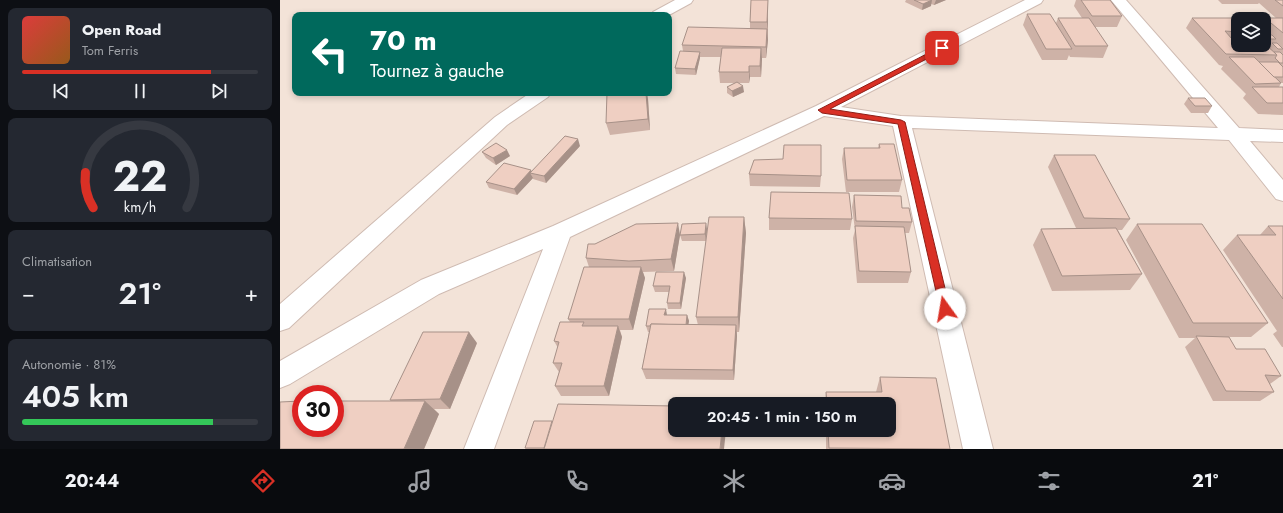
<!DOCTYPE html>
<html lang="fr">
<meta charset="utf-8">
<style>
:root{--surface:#171b24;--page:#242831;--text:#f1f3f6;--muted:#9ea1a6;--line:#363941;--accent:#d93025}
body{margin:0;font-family:Jost,sans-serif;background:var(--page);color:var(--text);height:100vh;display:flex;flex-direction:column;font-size:15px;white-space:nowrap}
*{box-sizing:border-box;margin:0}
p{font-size:13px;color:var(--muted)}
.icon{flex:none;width:22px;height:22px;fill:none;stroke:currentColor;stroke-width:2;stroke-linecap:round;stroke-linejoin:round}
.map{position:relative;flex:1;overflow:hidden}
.side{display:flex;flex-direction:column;gap:8px;padding:8px;background:#0d0f14;width:280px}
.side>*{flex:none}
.banner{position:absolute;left:12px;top:12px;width:380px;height:84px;border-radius:8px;box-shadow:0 2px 6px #0003;background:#00695c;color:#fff;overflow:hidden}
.controls{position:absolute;left:951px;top:12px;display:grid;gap:8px}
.controls a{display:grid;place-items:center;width:40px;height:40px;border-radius:8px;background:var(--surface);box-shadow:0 2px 6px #0003;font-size:20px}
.speed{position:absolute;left:12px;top:385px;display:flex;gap:8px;font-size:20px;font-weight:700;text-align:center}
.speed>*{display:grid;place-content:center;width:52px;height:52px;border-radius:50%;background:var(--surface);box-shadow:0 2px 6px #0003;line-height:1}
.speed .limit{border:6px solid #d22;background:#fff;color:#111}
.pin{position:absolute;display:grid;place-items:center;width:34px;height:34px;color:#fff;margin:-17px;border-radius:8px;box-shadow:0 2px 6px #0006}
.me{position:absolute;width:44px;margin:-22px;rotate:347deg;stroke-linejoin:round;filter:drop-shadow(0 0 3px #0008)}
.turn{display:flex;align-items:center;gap:14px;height:84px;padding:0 12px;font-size:18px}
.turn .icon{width:52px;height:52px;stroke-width:2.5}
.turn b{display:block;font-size:28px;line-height:34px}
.big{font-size:30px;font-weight:600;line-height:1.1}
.side .card{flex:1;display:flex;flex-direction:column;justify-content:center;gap:6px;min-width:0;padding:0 14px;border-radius:8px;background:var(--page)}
.side .dial{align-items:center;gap:0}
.dial svg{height:104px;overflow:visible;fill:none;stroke:var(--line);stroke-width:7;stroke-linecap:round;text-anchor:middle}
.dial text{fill:var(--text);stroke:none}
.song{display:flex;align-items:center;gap:12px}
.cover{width:48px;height:48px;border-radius:6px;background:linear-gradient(135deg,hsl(0 70% 55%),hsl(30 70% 35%))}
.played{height:4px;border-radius:2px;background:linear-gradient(90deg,var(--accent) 80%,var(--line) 80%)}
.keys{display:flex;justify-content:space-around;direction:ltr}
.heat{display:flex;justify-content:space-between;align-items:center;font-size:22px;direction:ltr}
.charge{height:6px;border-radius:3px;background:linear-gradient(90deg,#34c759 81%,var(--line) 0)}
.trip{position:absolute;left:388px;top:397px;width:228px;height:40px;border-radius:8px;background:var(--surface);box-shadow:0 2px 6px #0003;font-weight:600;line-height:40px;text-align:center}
.menu{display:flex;height:64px;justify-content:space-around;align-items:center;background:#090b0e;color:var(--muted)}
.menu .icon{width:28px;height:28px}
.menu .current{color:var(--accent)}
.menu b{font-size:18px;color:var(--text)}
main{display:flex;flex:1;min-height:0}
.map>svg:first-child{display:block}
.residential{fill:#f3e3d8;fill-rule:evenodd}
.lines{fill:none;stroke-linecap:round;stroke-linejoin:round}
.street-casing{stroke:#cfbbb2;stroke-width:2}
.street{fill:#fff;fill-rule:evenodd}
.wall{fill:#ceb2a7}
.shaded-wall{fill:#a79188}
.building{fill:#efcfc2;stroke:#a79188}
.route{fill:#d93025;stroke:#8d1f18}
</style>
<main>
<section class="side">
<div class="card">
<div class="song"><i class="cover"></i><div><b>Open Road</b><p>Tom Ferris</p></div></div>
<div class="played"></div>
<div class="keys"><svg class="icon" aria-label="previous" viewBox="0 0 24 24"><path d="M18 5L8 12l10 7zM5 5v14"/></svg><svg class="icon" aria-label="pause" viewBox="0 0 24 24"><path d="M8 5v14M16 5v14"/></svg><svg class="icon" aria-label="next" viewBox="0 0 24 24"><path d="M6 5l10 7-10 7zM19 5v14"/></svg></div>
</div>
<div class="card dial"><svg viewBox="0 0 100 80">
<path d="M14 69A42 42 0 1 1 86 69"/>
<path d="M14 69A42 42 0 0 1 8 42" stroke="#d93025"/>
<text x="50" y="56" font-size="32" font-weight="700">22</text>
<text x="50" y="72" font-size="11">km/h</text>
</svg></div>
<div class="card"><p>Climatisation</p>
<div class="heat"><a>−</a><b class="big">21°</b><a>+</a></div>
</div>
<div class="card"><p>Autonomie · 81%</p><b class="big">405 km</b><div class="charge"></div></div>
</section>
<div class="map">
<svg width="1003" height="449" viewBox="0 0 1003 449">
<rect width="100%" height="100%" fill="#fbf2e9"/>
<path class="residential" d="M0,0H1003V449H0ZM15,15H389V93H15ZM958,19H984V45H958ZM21,394H55V428H21ZM395,404H609V430H395Z"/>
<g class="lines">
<g class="street-casing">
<g id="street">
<polygon points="395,0 413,0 411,3 389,15 371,15 373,12"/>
<polygon points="745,0 763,0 761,3 561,107 621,116 938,128 831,0 846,0 959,128 1003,130 1003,142 970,141 1003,180 1003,201 996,199 949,140 632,128 713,449 683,449 613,126 544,116 290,237 214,449 184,449 263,249 159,294 10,384 0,388 0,361 141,280 273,226 536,106"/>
<polygon points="250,93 271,93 268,97 227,125 9,328 0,331 0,304 215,117"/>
</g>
</g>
<use href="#street" class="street"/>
</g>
<g class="wall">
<polygon points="471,0 488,0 488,40 486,58 482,58 481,77 470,77 469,83 459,83 464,92 453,97 447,93 447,87 454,83 440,83 439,72 441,57 420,57 416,75 396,74 395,68 403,51 402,45 470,28 470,22"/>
<polygon points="626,0 666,0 654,5 651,4 651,6 642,10 625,2"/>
<polygon points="796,0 830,0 842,16 837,27 814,27 828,46 823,58 790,57 789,55 787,60 762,60 743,25 747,14 776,23 778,18 802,18 794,6"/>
<polygon points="938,0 1003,0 1003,83 1000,83 1001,83 999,87 1003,87 1003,115 978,114 963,98 966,94 941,69 943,66 939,65 906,28 912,18 958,19 958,45 984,45 984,35 985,35 984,34 984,19 985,18 996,18 979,3 978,4 942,4"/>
<polygon points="908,98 932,106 928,113 911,113 904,104"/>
<polygon points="368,99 370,130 330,135 326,123"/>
<polygon points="599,144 622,180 619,192 566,192 562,159 564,148 598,148"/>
<polygon points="300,146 266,183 253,179 253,178 237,195 209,188 206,182 252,172"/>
<polygon points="202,152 230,156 216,165 206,158"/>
<polygon points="774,155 850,219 842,230 838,230 862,274 850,290 772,291 753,245 761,229 796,228 768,167"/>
<polygon points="503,159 541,176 540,187 470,186 469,174"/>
<polygon points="574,195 622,208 632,222 629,233 625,233 631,272 628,283 577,283 573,238 575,230 572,207"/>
<polygon points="464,217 466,233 459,332 457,332 457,336 454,380 366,379 362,369 369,332 368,332 366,326 387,315 407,315 409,321 408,325 418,325 416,317"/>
<polygon points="489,218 572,219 570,230 489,230"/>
<polygon points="857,224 988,323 971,337 949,337 956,349 1001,376 990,384 994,392 980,401 933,401 905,347 915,338 899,338 846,240"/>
<polygon points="988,226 1003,226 1003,347 1002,347 993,334 997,331 943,250 957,235 980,235"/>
<polygon points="427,229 426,241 402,241 400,235"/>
<polygon points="400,235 394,271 363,272 365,278 353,330 340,330 342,337 329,396 281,396 275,386 279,372 273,363 278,348 274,341 290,322 288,319 309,267 306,258 315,244"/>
<polygon points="406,278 401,309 388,309 387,303 389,292 375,292 373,286"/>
<polygon points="197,343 170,409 154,409 159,414 144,449 0,449 111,401 110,400"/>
<polygon points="600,377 670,449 546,449 546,430 609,430 609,404 545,404 546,392 596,392"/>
<polygon points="245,448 444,449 246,449"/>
</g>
<g class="shaded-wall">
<polygon points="488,0 488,33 487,22"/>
<polygon points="652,0 651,6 642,10 643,4"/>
<polygon points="656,0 666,0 654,5"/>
<polygon points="487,29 488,40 486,58 486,47"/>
<polygon points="481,48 482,59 481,77 480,66"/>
<polygon points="420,52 420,58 416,75 415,69"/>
<polygon points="469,66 470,77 469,83"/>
<polygon points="463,86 464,92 453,97 452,91"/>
<polygon points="366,93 367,93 368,99 370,130 368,119"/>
<polygon points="298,139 300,146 266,183 264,176"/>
<polygon points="227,150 230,156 216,165 213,158"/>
<polygon points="251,170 253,174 250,173 253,178 237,195 234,189"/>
<polygon points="464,217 466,233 459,332 458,317"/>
<polygon points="398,223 400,235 394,271 391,259"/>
<polygon points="426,223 427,229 426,241 425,234"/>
<polygon points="361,267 365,278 353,330 349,319"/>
<polygon points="404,272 406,278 401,309 400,303"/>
<polygon points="386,309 387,315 384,315"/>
<polygon points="407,315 409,321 407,332 406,327"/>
<polygon points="456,325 457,336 454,380 453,370"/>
<polygon points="338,326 342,337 329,396 324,386"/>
<polygon points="189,332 197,343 170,409 160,399"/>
<polygon points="145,401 159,414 144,449 124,449"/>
<polygon points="442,430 446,430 444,449 440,449"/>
</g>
<g class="building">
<polygon points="471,0 488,0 487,22 470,22"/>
<polygon points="634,0 652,0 643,4"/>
<polygon points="801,0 830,0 842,16 812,16"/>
<polygon points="995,0 1003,0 1003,6"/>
<polygon points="747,14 770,14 792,49 766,49"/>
<polygon points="778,18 809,18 828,46 795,46"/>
<polygon points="912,18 958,18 959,19 958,19 958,32 945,31 952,39 958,39 958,45 984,45 984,43 997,55 946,54"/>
<polygon points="985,18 1003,18 1003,33"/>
<polygon points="408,27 487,29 486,47 402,45"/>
<polygon points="984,35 992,35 996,39 987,39 984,36"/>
<polygon points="992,43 997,43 1003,49 998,49"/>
<polygon points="442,48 481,48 480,66 469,66 469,72 439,72"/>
<polygon points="400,51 420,52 415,69 395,68"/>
<polygon points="994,52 1000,52 1003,55 1003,63 1000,63 995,58 997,55"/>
<polygon points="949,57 974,57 1001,83 975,84"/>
<polygon points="979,62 998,62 1003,67 1003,77 994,77"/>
<polygon points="457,82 463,86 452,91 447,87"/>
<polygon points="972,87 1003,87 1003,103 987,103"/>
<polygon points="327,93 366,93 368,119 326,123"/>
<polygon points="908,98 925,98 932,106 915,106"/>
<polygon points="285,136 298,139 264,176 250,173"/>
<polygon points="216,143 227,150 213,158 202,152"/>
<polygon points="599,144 614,144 622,180 567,180 564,148 600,148"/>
<polygon points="504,145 541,145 541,176 469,174 474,160 503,159"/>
<polygon points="774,155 815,155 850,219 804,218"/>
<polygon points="224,163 251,170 234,189 206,182"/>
<polygon points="491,192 569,193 572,219 489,218"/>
<polygon points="574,195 621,196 622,208 629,208 632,222 576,221"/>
<polygon points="429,217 464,217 458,317 416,317"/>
<polygon points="398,223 391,259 349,261 306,258 308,244 315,244 356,224"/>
<polygon points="426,223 425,234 400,235 402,224"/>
<polygon points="857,224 922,224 988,323 913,323"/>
<polygon points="575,226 624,227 631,272 579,271"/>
<polygon points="988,226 1003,226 1003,299 957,235 996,235"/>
<polygon points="836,228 862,274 782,276 761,229"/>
<polygon points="304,267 361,267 349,319 288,319"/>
<polygon points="376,272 404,272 400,303 387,303 390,286 373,286"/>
<polygon points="369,309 386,309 384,315 407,315 406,325 371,324 370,326 366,326"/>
<polygon points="280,322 304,322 302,326 338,326 324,386 275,386 282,363 273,363 279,342 274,341"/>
<polygon points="371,324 456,325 453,370 362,369"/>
<polygon points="143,332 189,332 160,399 110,400"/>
<polygon points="916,336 949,337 956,349 985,349 1001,376 985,375 994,392 946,391"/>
<polygon points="600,377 656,378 670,449 549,448 548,430 609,430 609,404 547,404 546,392 602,392"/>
<polygon points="21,401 21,428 55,428 55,401 145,401 124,449 0,449 0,402"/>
<polygon points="278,404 395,406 395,430 442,430 440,449 264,449"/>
<polygon points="254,421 272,421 264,448 245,448"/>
</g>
<polygon class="route" points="662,46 664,47 664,50 550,109 621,120 625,122 670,309 669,312 665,313 661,312 660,309 618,124 542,113 538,110"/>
</svg>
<div class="controls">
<a><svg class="icon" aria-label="layers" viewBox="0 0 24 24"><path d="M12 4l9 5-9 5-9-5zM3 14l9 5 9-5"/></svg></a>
</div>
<div class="speed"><div class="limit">30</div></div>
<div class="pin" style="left:662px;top:48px;background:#d93025"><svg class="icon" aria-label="arrive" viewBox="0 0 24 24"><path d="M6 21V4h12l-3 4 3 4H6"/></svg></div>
<svg class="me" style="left:665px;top:309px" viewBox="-20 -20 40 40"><circle r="19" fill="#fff"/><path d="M0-13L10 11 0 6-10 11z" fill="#d93025"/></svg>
<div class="trip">20:45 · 1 min · 150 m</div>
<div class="banner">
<div class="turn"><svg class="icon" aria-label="left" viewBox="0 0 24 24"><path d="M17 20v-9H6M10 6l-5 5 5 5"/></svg><div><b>70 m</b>Tournez à gauche</div></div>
</div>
</div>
</main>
<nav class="menu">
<b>20:44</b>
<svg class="icon current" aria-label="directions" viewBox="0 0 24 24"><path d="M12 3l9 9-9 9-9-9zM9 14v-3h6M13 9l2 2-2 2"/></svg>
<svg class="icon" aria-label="music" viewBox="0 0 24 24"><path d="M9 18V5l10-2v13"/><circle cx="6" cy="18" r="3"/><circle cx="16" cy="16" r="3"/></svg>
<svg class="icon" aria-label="phone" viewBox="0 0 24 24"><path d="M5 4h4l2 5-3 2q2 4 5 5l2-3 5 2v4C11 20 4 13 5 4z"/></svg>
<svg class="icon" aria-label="climate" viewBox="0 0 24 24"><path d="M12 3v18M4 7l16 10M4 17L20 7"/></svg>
<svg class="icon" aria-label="car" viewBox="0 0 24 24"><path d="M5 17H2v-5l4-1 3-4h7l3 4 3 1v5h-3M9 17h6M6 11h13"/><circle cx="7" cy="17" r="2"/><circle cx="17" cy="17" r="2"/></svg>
<svg class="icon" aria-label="filters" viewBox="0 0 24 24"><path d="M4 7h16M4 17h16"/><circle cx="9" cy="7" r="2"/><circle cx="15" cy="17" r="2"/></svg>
<b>21°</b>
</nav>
